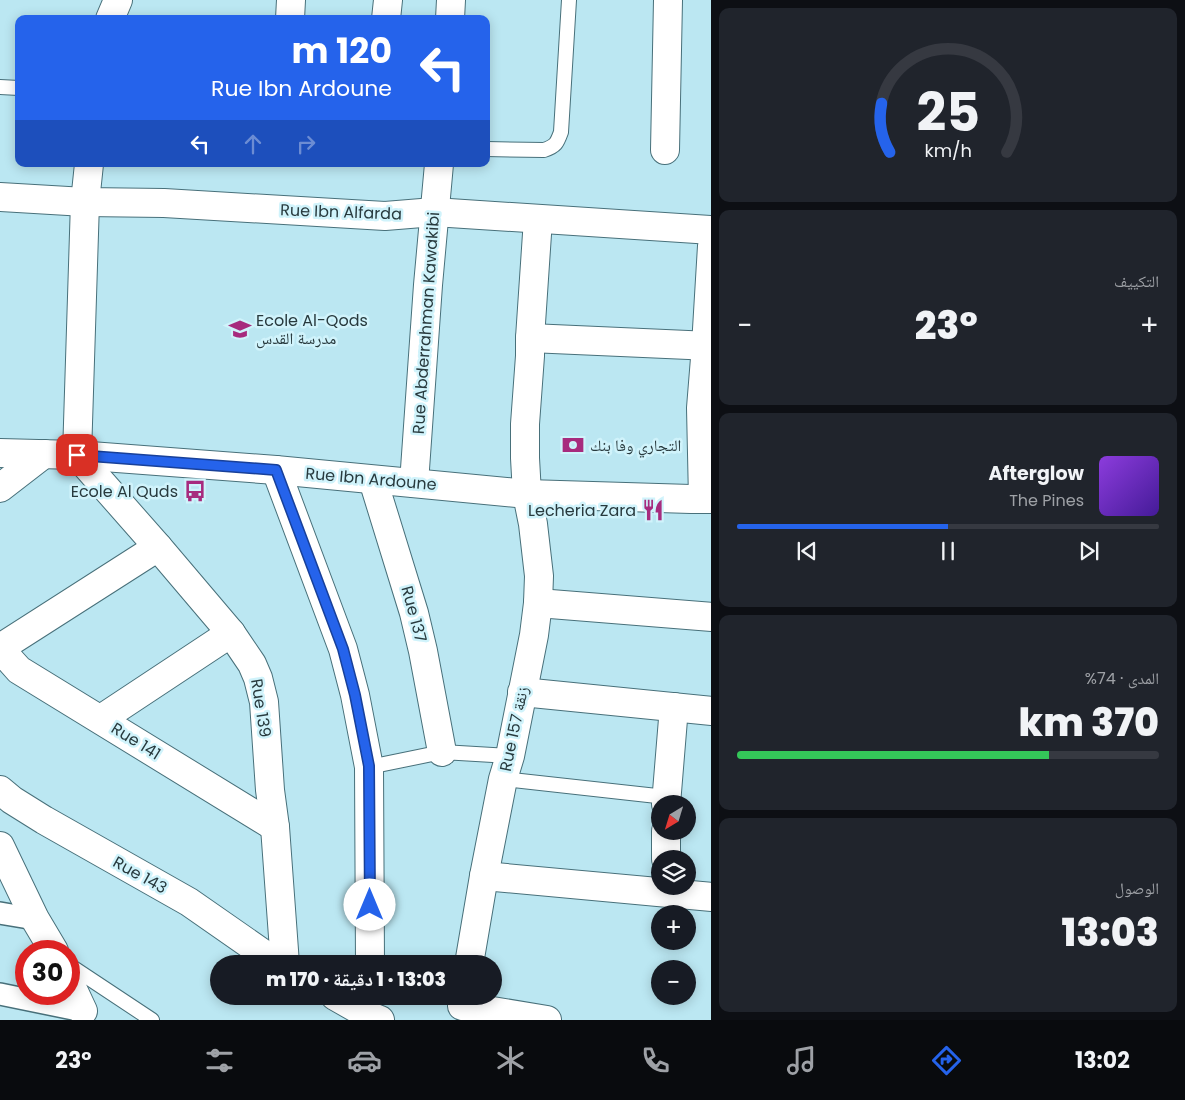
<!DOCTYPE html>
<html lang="ar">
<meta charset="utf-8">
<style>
:root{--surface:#171b24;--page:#20242c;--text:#f1f3f6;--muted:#9ea1a6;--line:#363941;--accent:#2563eb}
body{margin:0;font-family:Poppins,"Noto Naskh Arabic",sans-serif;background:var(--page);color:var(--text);direction:rtl;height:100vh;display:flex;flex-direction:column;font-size:19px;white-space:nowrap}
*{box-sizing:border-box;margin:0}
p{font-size:16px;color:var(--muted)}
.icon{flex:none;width:28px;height:28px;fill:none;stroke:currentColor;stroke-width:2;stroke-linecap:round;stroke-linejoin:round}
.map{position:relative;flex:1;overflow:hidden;direction:ltr}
.sheet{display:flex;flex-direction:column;gap:8px;padding:8px;background:#0d0f14;width:474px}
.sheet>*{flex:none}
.guide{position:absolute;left:15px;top:15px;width:475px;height:152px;border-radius:10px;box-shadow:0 2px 12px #0003;direction:rtl;background:#2563eb;color:#fff;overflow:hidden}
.needle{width:32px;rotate:218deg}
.controls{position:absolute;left:651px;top:795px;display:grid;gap:10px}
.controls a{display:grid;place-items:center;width:45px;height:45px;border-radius:50%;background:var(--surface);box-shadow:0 2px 12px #0003;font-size:25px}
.speed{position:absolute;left:15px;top:940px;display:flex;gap:10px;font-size:25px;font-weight:700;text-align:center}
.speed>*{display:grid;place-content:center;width:65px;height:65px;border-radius:50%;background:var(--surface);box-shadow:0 2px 12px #0003;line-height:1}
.speed .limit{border:8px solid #d22;background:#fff;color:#111}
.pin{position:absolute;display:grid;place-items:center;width:42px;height:42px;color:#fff;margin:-21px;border-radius:10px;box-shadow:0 2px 8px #0006}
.me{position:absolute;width:55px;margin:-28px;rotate:0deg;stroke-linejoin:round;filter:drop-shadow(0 0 4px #0008)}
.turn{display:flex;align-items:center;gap:18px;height:105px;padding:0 15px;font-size:22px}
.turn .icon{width:65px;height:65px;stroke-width:2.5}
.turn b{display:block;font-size:35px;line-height:42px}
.lanes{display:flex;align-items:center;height:48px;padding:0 15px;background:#0003;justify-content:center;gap:25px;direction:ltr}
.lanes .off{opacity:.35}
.big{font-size:38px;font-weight:800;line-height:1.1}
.sheet .widget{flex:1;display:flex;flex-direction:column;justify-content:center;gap:8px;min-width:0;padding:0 18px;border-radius:10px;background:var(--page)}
.sheet .dial{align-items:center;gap:0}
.dial svg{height:130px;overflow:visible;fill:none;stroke:var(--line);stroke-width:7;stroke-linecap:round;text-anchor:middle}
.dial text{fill:var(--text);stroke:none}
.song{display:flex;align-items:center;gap:15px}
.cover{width:60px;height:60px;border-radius:8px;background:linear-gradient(135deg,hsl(270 70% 55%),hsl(260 70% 35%))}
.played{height:5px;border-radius:2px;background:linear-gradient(90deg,var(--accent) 50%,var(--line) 50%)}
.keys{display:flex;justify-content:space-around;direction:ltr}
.heat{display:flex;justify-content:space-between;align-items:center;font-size:28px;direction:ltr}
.charge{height:8px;border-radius:4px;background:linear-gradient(90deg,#34c759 74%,var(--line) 0)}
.trip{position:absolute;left:210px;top:955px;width:292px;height:50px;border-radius:25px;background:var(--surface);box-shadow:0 2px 12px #0003;font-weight:800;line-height:50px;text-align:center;direction:rtl}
.tab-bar{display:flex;height:80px;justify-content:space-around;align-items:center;background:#090b0e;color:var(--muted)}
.tab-bar .icon{width:35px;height:35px}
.tab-bar .on{color:var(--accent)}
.tab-bar b{font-size:22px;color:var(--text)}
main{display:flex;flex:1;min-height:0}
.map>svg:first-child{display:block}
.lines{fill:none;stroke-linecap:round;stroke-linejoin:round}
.service-casing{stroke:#48707a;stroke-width:16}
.pedestrian-casing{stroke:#48707a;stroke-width:24}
.minor-casing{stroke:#48707a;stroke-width:30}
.tertiary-casing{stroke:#48707a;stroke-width:30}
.service{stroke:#fff;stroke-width:14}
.pedestrian{stroke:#fff;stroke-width:21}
.minor{stroke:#fff;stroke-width:28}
.tertiary{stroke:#fff;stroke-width:28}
.route-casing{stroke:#184099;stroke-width:12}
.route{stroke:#2563eb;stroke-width:9}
.labels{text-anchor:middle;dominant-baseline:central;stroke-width:5;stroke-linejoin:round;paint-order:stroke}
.street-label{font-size:16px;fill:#283a3e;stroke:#d0f3fb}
.poi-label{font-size:16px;fill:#283a3e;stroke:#d0f3fb;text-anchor:start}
</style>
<main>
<section class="sheet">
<div class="widget dial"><svg viewBox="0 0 100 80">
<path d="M14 69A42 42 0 1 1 86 69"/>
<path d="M14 69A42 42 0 0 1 9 39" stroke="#2563eb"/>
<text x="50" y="56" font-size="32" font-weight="700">25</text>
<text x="50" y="72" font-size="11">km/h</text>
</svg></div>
<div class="widget"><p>التكييف</p>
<div class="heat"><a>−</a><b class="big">23°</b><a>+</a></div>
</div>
<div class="widget">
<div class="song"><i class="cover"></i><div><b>Afterglow</b><p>The Pines</p></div></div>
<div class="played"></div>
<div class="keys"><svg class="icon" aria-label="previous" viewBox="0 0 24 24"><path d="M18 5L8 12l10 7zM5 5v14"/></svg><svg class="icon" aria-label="pause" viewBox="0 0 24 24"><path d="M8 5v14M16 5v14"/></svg><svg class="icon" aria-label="next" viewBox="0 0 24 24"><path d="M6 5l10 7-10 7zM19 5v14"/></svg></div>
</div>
<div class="widget"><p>المدى · 74%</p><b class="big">370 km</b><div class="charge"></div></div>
<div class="widget"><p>الوصول</p><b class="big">13:03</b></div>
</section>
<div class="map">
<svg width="712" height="1020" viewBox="0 0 712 1020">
<rect width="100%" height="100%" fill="#bbe7f2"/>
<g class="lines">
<g class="service-casing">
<g id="service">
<polyline points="0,87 19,88"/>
<path d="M486,149L544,150C556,146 557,143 561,132L569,0"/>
<polyline points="369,767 442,752 510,756"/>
<polyline points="503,779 666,797"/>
<polyline points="69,965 152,1020"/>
</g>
</g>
<g class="pedestrian-casing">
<g id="pedestrian">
<polyline points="0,913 35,919"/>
<polyline points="0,994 83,1011"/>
</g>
</g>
<g class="minor-casing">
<g id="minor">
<polyline points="110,19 118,0"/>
<polyline points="290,19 291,0"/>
<polyline points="386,19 388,0"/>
<polyline points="665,150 668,0"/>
<polyline points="89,164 85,202 77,455 158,547 231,633 252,664 258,678 264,702 270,790 275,827 285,964"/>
<polyline points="0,197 85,202 164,203 385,216 434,212 712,230"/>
<polyline points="530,338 712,346"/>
<polyline points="276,470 343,649 355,695 369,767 370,964"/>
<polyline points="373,480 414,613 423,651 442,752"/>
<polyline points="0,488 44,454"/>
<polyline points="703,499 701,408 706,346 712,246"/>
<polyline points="538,603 712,617"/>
<polyline points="0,648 158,547"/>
<polyline points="0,649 19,670 275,827"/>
<polyline points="522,692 712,711"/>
<polyline points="101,719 231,633"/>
<polyline points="0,790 12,800 44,820 189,902 278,964"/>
<polyline points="666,804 674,707"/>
<polyline points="0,846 35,919 54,951"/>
<polyline points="666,859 666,831"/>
<polyline points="484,876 712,897"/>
<polyline points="469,964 484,876 503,779 510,756 534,635 538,603 539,576 533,524 527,494 525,458 525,424 530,356 530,338 538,219"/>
<polyline points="69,981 83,1011"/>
<polyline points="335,996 370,1016 380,1020"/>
<polyline points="462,1006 547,1020"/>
</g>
</g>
<g class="tertiary-casing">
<g id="tertiary">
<polyline points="450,19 451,0"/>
<polyline points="0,453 77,455 276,470 527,494 691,499 712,499"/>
<polyline points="414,483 428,285 439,164"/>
</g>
</g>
<use href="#service" class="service"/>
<use href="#pedestrian" class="pedestrian"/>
<use href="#minor" class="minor"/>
<use href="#tertiary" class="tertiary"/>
</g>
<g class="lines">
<g class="route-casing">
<polyline id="route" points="77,455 276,470 343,649 355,695 369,766 370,905"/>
</g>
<use href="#route" class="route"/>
</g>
<defs>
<g id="school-bare" transform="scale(1.725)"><path d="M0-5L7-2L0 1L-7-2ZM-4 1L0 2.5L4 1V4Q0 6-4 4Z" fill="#a72b7e" stroke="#d0f3fb" stroke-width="2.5" paint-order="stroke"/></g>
<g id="bank-bare" transform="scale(1.725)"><path d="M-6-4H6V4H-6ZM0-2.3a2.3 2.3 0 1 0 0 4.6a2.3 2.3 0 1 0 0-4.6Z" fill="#a72b7e" stroke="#d0f3fb" stroke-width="2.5" paint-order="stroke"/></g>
<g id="bus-bare" transform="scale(1.725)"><path d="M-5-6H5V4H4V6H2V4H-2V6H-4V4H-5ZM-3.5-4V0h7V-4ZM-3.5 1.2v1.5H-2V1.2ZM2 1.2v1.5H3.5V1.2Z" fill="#a72b7e" stroke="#d0f3fb" stroke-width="2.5" paint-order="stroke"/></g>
<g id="restaurant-bare" transform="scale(1.725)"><path d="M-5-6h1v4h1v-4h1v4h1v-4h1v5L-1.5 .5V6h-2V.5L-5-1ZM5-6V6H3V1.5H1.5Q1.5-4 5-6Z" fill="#a72b7e" stroke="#d0f3fb" stroke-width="2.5" paint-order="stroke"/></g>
</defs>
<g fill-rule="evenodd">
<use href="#school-bare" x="240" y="329"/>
<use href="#bank-bare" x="573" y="445"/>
<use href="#bus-bare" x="195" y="491"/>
<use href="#restaurant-bare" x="653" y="510"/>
</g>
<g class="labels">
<g class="street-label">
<text transform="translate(341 212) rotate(2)">Rue Ibn Alfarda</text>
<text transform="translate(426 323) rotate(-86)">Rue Abderrahman Kawakibi</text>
<text transform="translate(371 479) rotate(5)">Rue Ibn Ardoune</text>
<text transform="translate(414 614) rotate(75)">Rue 137</text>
<text transform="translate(261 708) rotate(81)">Rue 139</text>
<text transform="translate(514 729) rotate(-78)">Rue 157 زنقة</text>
<text transform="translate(136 741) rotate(32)">Rue 141</text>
<text transform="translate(140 875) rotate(29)">Rue 143</text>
</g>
<g class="poi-label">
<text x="256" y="320">Ecole Al-Qods<tspan x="256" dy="18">مدرسة القدس</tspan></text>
<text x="590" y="445">التجاري وفا بنك</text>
<text x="178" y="491" text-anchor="end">Ecole Al Quds</text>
<text x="636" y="510" text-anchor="end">Lecheria Zara</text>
</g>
</g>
</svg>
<div class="controls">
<a><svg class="needle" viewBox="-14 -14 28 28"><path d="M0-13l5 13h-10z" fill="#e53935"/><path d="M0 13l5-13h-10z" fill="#9ea1a6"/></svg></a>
<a><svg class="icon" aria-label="layers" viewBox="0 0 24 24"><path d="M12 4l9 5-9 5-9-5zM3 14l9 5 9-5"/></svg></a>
<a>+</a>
<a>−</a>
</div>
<div class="speed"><div class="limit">30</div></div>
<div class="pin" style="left:77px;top:455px;background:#d93025"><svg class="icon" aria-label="arrive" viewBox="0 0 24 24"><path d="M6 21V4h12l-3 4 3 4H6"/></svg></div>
<svg class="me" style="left:370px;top:905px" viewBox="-20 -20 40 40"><circle r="19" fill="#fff"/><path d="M0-13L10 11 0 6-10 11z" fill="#2563eb"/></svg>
<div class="trip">13:03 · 1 دقيقة · 170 m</div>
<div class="guide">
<div class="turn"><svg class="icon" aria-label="left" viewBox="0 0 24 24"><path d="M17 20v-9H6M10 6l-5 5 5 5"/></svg><div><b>120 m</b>Rue Ibn Ardoune</div></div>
<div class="lanes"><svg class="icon" aria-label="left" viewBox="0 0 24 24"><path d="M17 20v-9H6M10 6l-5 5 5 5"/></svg><svg class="icon off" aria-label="ahead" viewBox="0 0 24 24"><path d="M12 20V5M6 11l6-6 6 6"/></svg><svg class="icon off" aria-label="right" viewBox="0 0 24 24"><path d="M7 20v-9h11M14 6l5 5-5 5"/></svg></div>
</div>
</div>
</main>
<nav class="tab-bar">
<b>13:02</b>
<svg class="icon on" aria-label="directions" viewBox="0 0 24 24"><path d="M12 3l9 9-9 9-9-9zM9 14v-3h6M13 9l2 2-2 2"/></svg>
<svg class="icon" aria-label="music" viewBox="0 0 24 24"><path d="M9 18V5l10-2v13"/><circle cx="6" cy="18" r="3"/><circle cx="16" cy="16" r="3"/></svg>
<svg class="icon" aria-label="phone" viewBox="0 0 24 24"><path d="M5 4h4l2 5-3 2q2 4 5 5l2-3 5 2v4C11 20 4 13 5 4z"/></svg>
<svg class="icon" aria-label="climate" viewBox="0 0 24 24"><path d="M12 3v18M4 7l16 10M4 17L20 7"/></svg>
<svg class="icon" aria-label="car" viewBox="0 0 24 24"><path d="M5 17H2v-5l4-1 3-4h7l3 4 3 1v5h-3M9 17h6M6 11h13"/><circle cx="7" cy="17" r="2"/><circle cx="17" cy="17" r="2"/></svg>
<svg class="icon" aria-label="filters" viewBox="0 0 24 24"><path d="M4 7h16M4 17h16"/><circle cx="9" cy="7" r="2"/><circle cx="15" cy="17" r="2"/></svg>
<b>23°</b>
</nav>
